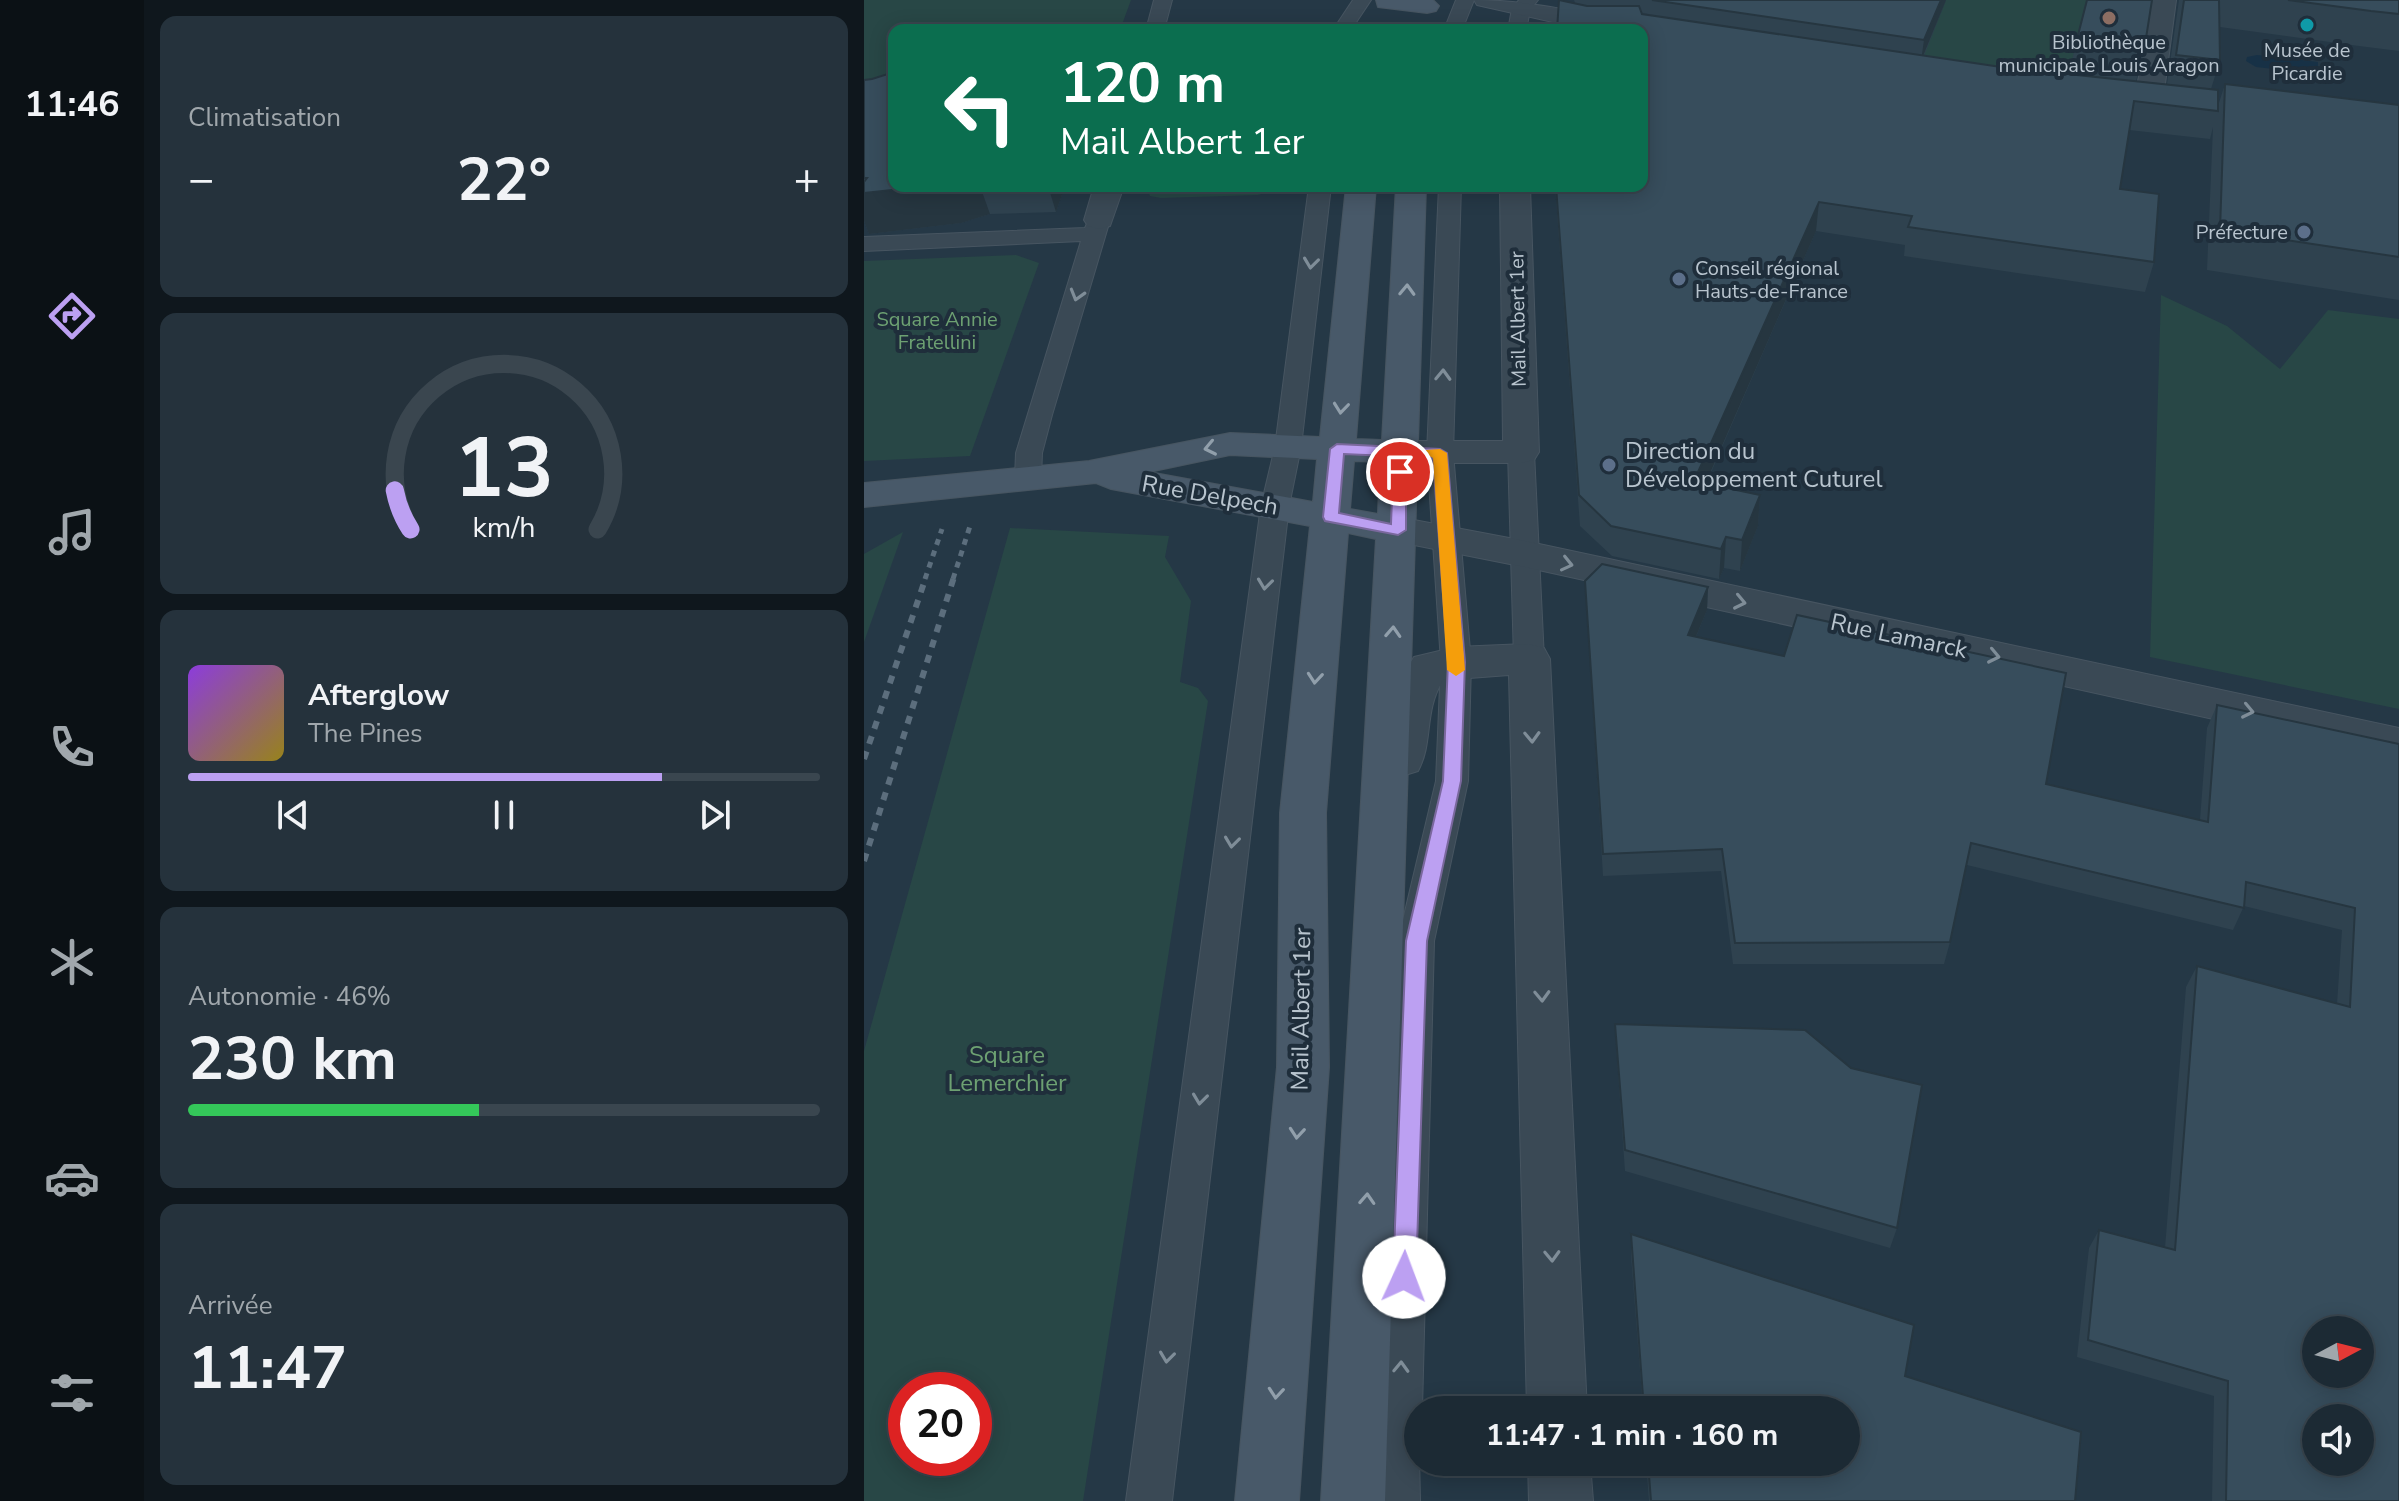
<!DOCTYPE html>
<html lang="fr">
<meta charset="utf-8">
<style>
:root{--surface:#1c2a34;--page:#25323c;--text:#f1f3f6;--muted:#a0a7ac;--line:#3a464f;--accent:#bca0f2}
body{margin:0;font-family:"Nunito Sans",sans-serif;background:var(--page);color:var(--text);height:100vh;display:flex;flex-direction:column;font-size:30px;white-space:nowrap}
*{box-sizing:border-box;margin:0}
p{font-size:26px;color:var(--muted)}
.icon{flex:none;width:44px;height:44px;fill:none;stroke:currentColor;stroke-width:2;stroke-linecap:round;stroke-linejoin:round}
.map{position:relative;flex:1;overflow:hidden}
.side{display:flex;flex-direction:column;gap:16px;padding:16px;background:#0f171d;width:720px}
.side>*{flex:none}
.guide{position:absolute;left:24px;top:24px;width:760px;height:168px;border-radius:16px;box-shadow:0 4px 20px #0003,0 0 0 2px var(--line);background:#0b6e4f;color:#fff;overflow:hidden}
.needle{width:52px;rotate:83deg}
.buttons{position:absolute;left:1438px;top:1316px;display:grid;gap:16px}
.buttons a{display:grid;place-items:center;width:72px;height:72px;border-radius:50%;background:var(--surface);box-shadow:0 4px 20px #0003,0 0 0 2px var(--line);font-size:40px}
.speed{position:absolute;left:24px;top:1372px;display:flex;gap:16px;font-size:40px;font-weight:700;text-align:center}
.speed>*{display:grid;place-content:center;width:104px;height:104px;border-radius:50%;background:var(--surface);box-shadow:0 4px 20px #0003,0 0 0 2px var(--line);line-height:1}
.speed .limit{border:12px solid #d22;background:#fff;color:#111}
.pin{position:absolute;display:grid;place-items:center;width:68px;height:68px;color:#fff;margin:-34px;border:4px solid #fff;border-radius:50%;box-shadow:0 2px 8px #0007}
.me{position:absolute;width:88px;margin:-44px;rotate:2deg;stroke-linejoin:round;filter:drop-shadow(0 0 6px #0008)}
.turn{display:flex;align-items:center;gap:28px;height:168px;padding:0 40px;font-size:36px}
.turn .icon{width:104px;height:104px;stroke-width:2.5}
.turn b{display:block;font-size:56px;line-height:68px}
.big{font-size:60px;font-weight:700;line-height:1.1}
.side .card{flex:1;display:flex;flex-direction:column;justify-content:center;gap:12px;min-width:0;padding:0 28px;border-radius:16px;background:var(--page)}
.side .dial{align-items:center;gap:0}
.dial svg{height:208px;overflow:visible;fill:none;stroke:var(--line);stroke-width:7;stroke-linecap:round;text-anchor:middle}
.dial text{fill:var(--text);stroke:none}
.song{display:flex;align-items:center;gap:24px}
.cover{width:96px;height:96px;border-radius:12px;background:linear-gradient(135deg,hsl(270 70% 55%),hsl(50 70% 35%))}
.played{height:8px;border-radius:4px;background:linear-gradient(90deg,var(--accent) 75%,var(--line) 75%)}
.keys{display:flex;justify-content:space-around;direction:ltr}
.heat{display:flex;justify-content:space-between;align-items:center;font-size:44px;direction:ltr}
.charge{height:12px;border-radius:6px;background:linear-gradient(90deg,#34c759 46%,var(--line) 0)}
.trip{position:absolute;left:540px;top:1396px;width:456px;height:80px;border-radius:40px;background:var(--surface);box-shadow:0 4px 20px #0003,0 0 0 2px var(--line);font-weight:700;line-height:80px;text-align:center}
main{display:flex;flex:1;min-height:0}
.tab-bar{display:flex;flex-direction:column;width:144px;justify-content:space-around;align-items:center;background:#0b1115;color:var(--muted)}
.tab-bar .icon{width:56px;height:56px}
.tab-bar .current{color:var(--accent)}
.tab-bar b{font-size:36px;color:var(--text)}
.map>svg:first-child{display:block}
.green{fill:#284746;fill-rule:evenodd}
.water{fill:#173146}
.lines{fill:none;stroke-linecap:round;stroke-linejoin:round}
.lane-casing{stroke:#475561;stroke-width:2}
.street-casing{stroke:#475561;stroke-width:2}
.secondary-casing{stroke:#475561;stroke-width:2}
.lane{fill:#3a4955;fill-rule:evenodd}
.street{fill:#3a4955;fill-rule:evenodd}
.secondary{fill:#485969;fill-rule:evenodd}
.rail-far1{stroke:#5c6e7d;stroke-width:5;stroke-dasharray:6 6;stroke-linecap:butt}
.rail{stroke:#5c6e7d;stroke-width:6;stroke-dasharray:8 8;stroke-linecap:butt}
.wall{fill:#2f424f}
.shaded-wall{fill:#263640}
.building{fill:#374d5c;stroke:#263640;stroke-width:2;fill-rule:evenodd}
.oneway{stroke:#7f8d98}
.oneway2{stroke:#919fab}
.route{fill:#bca0f2;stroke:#7a689d;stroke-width:2}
.slow{fill:#f59e0b}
.education-dot{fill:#8d6e63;stroke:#1f2e3b;stroke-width:3}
.culture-dot{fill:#0f9aa8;stroke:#1f2e3b;stroke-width:3}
.service-dot{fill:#5c6f8a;stroke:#1f2e3b;stroke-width:3}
.labels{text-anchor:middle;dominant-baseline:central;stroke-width:8;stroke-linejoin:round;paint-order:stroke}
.far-poi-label{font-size:20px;fill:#b8c4ce;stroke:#1f2e3b}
.far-park-label{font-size:20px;fill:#6da172;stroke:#1f2e3b}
.far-street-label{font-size:20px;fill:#b8c4ce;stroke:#1f2e3b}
.poi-label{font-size:24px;fill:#b8c4ce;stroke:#1f2e3b;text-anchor:start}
.street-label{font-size:24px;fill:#b8c4ce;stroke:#1f2e3b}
.park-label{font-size:24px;fill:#6da172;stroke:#1f2e3b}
</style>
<main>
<nav class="tab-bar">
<b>11:46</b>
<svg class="icon current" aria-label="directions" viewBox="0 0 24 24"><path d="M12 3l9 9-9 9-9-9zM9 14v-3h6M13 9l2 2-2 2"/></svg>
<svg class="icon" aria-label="music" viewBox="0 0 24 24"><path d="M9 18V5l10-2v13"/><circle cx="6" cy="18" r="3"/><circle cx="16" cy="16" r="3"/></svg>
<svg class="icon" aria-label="phone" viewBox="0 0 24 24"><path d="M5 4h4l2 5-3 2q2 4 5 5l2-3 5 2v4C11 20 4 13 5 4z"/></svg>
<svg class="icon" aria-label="climate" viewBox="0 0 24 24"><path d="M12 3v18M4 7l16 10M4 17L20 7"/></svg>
<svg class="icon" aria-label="car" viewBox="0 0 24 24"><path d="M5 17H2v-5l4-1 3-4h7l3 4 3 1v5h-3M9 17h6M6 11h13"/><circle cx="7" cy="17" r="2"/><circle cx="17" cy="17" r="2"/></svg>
<svg class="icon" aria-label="filters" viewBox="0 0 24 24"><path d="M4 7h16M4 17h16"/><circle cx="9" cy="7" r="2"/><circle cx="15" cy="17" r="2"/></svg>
</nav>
<section class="side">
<div class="card"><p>Climatisation</p>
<div class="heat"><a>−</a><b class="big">22°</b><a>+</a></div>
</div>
<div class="card dial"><svg viewBox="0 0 100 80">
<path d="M14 69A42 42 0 1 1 86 69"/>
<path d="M14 69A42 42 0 0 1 8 54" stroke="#bca0f2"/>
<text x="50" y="56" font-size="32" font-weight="700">13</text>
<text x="50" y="72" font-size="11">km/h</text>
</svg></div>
<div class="card">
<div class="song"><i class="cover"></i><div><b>Afterglow</b><p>The Pines</p></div></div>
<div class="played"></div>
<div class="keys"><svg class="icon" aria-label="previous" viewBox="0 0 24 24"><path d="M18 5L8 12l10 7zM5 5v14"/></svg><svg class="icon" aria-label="pause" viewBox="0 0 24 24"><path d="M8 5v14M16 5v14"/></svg><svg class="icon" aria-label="next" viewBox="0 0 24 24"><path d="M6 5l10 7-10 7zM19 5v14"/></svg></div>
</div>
<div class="card"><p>Autonomie · 46%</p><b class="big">230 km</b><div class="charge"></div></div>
<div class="card"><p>Arrivée</p><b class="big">11:47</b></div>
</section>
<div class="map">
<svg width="1535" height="1501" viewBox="0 0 1535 1501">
<rect width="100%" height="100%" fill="#253846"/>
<g class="green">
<polygon points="0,0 267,0 256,30 30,30 30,83 0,84"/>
<polygon points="1082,0 1226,0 1204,76 1058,59"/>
<polygon points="288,186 410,186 407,191 394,195 297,198 286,196 284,191"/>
<polygon points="152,255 175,263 106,456 0,461 0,261"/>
<polygon points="1297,295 1363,326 1416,369 1464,310 1535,319 1535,709 1286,657"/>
<path d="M146,528L305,536L301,557L327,601L316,682L334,688L344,701L219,1501H0V1051ZM42,1390H110V1458H42Z"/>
<polygon points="39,532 0,642 0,554"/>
</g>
<polygon class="water" points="1393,55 1454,62 1454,74 1392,67 1382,61 1383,57"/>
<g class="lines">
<g class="lane-casing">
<g id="lane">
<polygon points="290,0 308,0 300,30 282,30"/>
<polygon points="489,0 507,0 487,30 469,30"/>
<polygon points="592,0 610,0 598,30 580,30"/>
<polygon points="655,0 674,0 666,10 662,30 644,30 648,9"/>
<polygon points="445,186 467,186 437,447 425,506 308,1501 262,1501 397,506 411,447"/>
<polygon points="575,186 597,186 589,453 607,662 604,781 570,941 558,1410 554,1410 556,1501 510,1501 534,941 572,781 577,662 563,453"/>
<polygon points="235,213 246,220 188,415 178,453 177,478 174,484 164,487 154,484 151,478 152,453 217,241 0,251 0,237 221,228 227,215"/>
<polygon points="657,444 666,446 670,452 680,659 676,667 665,670 654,667 650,659 644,452 648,446"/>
</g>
</g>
<g class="street-casing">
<g id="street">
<path d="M610,0C665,0 720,14 775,22L784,25L788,30L778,37V30H724L613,5Z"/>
<polygon points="1288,0 1312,0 1299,99 1295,105 1285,107 1275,105 1271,99"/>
<polygon points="230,186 260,186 246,226 235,229 224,226 220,220"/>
<polygon points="636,186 666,186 675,452 670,460 657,463 537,463 524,460 519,452 524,444 537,441 639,441"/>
<polygon points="534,517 661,541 1535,728 1535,760 661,567 520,539 515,530 520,521"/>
<path d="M665,644L680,648L686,659L723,1410H663L645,675L579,680C559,713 570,741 554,771L538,776L522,771L516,759L525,698L550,657L592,647Z"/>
<polygon points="664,1462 726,1462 729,1501 665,1501"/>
</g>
</g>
<g class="secondary-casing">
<g id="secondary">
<polygon points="512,0 569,0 575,6 572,11 563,13 514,7"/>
<path d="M482,186H512L492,439L518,440L532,186H562L521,1501H457L512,539L484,533L462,813L465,1067L435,1501H371L413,1067L416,813L446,526L247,489L232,483L0,507V483L225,461L366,433L456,437ZM366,455L453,459L449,502L285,472ZM490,461L516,462L514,514L486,509Z"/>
</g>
</g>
<use href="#lane" class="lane"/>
<use href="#street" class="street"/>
<use href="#secondary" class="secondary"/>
<g class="rail-far1">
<polyline points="61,579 78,529"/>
<polyline points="89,579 107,523"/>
</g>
<g class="rail">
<polyline points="0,759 62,577"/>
<polyline points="0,861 90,577"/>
</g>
</g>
<g class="wall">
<polygon points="710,0 1082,0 1060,56 1137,67 1205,74 1212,43 1280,51 1272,81 1303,84 1315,0 1535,0 1535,51 1495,46 1356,27 1356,60 1347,89 1354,106 1361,84 1535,105 1535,300 1343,270 1349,127 1346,139 1265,130 1256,189 1290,262 1281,292 1040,256 1041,245 952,231 842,484 896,495 894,526 876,571 860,568 855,579 748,556 716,526 691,186 778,186"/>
<polygon points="0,80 30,186 201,186 192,212 126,214 97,223 5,234 0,221"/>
<polygon points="721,581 844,587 843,610 832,637 1182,784 1336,820 1343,728 1353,705 1535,744 1535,1501 1348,1501 1350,1396 1213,1357 1225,1248 1235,1230 1301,1248 1322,987 1333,966 1473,1004 1478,930 1380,906 1369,930 1103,865 1086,942 1080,964 869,964 857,871 739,876"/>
<polygon points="751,1024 1033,1228 1026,1248 761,1171 752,1045"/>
<polygon points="767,1234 1041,1376 1211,1501 785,1501 782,1462 982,1462 982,1410 779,1410 767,1256"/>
</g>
<g class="shaded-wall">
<polygon points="1077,0 1082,0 1057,61 1060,40"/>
<polygon points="65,186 116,186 126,214 97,223 5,234 0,221 0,193"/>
<polygon points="184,186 201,186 192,212"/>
<polygon points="955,202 952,231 829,512 830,481"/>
<polygon points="896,495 894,526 876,571 878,540"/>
<polygon points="862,537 860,568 855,579 857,549"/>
<polygon points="844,587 843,610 823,658 824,635"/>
</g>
<g class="building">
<polygon points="695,0 723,6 775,6 778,14 1137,67 1354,90 1354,111 1270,101 1256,189 1295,194 1290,262 1044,227 1048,216 955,202 830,481 896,495 878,540 862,537 857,549 747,526 715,495 692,186 778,186 778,30 693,30"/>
<polygon points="788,0 1077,0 1060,40"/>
<polygon points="1223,0 1288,0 1280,51 1212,43"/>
<polygon points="1320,0 1355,0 1356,60 1312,55"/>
<polygon points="1424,0 1535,0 1535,14 1507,11"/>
<polygon points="30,72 30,186 65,186 0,193 0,182 3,178 0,178 0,80 8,79"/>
<polygon points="1361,84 1535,105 1535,257 1356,230"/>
<path d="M738,564L844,587L824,635L920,656L933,615L1202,673L1182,784L1344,822L1353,705L1535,744V1501H1362L1364,1381L1224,1340L1235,1230L1311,1250L1333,966L1486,1007L1491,908L1382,882L1380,908L1107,843L1086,942L871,943L858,849L739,854L721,581ZM1452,1330H1496V1374H1452ZM1452,1418H1496V1462H1452Z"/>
<polygon points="751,1024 941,1030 987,1068 1058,1085 1033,1228 761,1150"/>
<polygon points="767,1234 1050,1325 1041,1376 1217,1432 1211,1501 787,1501 784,1462 982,1462 982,1410 780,1410"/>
</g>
<defs><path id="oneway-chevron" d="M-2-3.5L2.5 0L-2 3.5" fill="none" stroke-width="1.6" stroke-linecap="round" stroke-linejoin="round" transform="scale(2)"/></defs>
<g class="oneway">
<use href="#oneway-chevron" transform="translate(447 263) rotate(97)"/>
<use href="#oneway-chevron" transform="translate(213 295) rotate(106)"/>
<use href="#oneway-chevron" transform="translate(579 375) rotate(-88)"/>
<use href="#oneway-chevron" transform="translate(703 564) rotate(13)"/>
<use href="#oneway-chevron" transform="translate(401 584) rotate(97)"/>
<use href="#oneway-chevron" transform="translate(876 602) rotate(12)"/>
<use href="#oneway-chevron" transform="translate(1130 656) rotate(12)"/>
<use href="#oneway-chevron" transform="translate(1384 711) rotate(12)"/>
<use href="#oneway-chevron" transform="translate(668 737) rotate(88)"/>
<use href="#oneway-chevron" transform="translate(368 842) rotate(97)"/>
<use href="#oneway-chevron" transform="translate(678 996) rotate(88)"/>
<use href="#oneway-chevron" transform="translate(336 1099) rotate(97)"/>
<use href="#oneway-chevron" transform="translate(688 1256) rotate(88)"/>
<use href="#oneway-chevron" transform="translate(303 1357) rotate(97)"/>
<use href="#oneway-chevron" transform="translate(537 1367) rotate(-88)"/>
</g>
<g class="oneway2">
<use href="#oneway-chevron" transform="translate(543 290) rotate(-88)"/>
<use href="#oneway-chevron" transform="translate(477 408) rotate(96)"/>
<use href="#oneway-chevron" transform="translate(346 448) rotate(168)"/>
<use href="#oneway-chevron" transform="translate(529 632) rotate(-87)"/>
<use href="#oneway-chevron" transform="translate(451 678) rotate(95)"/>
<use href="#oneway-chevron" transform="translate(433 1133) rotate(95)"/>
<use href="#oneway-chevron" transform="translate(503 1199) rotate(-87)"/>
<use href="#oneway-chevron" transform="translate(412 1393) rotate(95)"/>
</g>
<polygon class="route" points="473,444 576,449 583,453 601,662 597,781 563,941 552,1277 549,1286 540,1289 532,1286 529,1277 542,941 579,781 584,662 569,458 480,454 475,513 527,524 529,472 536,467 542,468 542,530 534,535 461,521 459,517 466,449"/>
<polygon class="slow" points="576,449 583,453 601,670 592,676 583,670 569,458 560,453 562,450"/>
<circle class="education-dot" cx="1245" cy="18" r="8"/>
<circle class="culture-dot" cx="1443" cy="25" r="8"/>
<g class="service-dot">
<circle cx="1440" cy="232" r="8"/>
<circle cx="815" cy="279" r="8"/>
<circle cx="745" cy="465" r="8"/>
</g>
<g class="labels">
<g class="far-poi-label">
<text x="1245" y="42">Bibliothèque<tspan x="1245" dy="23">municipale Louis Aragon</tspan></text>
<text x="1443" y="50">Musée de<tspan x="1443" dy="23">Picardie</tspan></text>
<text x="1424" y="232" text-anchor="end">Préfecture</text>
<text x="831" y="268" text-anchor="start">Conseil régional<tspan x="831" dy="23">Hauts-de-France</tspan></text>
</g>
<g class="far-park-label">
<text x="73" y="319">Square Annie<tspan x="73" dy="23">Fratellini</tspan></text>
</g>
<g class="far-street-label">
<text transform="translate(654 319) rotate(-91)">Mail Albert 1er</text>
</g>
<g class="poi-label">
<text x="761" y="451">Direction du<tspan x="761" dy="28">Développement Cuturel</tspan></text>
</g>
<g class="street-label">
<text transform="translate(346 495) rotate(10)">Rue Delpech</text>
<text transform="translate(1035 636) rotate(12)">Rue Lamarck</text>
<text transform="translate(437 1009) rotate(-89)">Mail Albert 1er</text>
</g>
<g class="park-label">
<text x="143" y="1055">Square<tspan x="143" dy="28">Lemerchier</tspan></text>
</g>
</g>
</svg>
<div class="buttons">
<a><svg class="needle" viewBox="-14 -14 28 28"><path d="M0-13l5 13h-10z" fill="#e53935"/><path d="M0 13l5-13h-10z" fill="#a0a7ac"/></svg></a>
<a><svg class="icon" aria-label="sound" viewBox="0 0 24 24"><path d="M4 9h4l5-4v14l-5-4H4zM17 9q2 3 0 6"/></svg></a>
</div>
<div class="speed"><div class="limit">20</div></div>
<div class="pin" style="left:536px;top:472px;background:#d93025"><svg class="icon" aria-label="arrive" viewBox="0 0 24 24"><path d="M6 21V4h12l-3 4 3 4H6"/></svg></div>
<svg class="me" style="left:540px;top:1277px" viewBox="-20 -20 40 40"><circle r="19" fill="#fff"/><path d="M0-13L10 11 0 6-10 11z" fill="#bca0f2"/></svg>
<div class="trip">11:47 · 1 min · 160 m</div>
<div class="guide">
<div class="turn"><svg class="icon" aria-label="left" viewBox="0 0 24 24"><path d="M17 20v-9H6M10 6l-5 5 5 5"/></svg><div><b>120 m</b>Mail Albert 1er</div></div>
</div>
</div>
</main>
